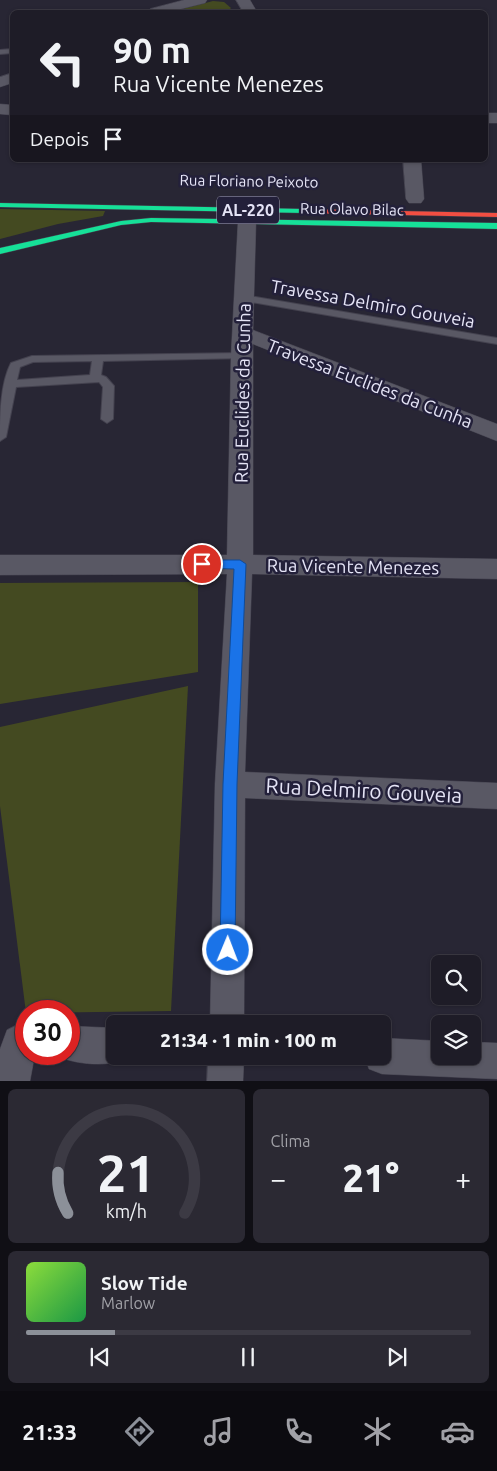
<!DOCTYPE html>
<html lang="pt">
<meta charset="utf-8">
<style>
:root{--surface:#1e1c27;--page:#2b2933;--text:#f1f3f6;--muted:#a1a1a7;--line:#3c3a44;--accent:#8c9099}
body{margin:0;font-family:Ubuntu,sans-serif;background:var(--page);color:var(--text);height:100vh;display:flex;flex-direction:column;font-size:19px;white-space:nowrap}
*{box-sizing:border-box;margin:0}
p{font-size:16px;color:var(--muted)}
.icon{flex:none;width:28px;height:28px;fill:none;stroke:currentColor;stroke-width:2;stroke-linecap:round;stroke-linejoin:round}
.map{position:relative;height:1081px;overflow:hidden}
.drawer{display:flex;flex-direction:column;gap:8px;padding:8px;background:#100f15;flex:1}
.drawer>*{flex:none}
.banner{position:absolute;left:10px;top:10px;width:478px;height:152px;border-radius:8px;box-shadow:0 1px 4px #0004,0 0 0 1px var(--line);background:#1e1c27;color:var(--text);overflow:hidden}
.tools{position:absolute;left:431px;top:955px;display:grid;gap:10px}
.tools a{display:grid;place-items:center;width:50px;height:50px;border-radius:8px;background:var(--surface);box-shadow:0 1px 4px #0004,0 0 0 1px var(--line);font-size:25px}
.speed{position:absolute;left:15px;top:1000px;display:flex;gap:10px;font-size:25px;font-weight:700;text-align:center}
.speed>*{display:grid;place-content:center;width:65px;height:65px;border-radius:50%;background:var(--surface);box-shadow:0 1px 4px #0004,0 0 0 1px var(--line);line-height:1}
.speed .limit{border:8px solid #d22;background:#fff;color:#111}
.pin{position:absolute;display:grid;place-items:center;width:42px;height:42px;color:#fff;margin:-21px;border:2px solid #fff;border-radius:50%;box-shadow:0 1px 5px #0007}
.me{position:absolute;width:55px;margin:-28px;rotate:1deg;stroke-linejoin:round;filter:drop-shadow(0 0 4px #0008)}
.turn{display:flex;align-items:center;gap:18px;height:105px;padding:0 20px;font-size:22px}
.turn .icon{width:65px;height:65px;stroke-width:2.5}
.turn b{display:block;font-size:35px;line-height:42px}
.then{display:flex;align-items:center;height:48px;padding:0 20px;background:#0003;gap:10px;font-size:19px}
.big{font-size:38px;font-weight:800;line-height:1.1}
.drawer .tile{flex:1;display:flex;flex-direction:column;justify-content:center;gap:8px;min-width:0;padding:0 18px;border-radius:8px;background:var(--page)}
.drawer .dial{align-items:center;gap:0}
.dial svg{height:130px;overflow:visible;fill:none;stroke:var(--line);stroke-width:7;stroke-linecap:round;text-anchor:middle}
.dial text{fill:var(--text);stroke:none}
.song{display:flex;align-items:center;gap:15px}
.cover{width:60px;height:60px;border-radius:8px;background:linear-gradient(135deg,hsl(90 70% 55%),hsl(140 70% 35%))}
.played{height:5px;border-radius:2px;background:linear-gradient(90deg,var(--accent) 20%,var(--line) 20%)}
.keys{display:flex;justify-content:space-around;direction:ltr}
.heat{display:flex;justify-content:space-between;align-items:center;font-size:28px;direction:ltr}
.drawer .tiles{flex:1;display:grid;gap:8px;grid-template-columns:1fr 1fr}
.tile:last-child{grid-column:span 2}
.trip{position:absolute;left:106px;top:1015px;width:285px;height:50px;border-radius:8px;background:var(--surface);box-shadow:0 1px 4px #0004,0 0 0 1px var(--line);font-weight:800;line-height:50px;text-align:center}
.tabs{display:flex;height:80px;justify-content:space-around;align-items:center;background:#0c0b10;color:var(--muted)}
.tabs .icon{width:35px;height:35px}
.tabs .on{color:var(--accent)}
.tabs b{font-size:22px;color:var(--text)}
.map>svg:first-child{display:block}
.green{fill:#444a21}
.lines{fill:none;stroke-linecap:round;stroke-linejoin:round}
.lane-casing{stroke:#44424f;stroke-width:2}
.street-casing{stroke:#44424f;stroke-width:1}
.fast-casing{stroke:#44424f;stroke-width:1}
.jam-casing{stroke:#44424f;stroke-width:1}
.lane{fill:#595864;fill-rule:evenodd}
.street{fill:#595864;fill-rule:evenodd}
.fast{fill:#16e098;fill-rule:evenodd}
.jam{fill:#f24e42;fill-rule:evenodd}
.route{fill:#1a73e8;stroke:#114b97}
.labels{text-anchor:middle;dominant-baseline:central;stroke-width:5;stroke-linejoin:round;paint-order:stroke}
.far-street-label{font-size:15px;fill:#e5e4f6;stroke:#23203a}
.shield{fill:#23203a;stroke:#aba9be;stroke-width:1}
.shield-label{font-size:16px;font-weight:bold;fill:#e5e4f6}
.street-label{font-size:18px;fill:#e5e4f6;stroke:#23203a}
.near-street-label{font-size:21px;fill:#e5e4f6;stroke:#23203a}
</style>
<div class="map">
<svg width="497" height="1081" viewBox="0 0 497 1081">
<rect width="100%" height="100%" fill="#282634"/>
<g class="green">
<polygon points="213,1 224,2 231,8 227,12 171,12"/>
<polygon points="0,209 105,211 103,216 58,224 0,239"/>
<polygon points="198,582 198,672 0,704 0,583"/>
<polygon points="188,686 171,1011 26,1013 0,806 0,727"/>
</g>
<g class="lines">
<g class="lane-casing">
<g id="lane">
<polygon points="12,49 12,53 0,54 0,50"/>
<polygon points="243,295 497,338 497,344 239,300 239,296"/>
<path d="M242,353L247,356L246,358L103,361L101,375L106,377L114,386L113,419L107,423L101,419L103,387L99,382L16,387L6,437L0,441C0,417 0,384 11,363L32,356ZM92,361L90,375L17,380L20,367L33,362Z"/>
</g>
</g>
<g class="street-casing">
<g id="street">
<polygon points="184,0 207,0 205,3 169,12 148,12 150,9"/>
<polygon points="236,0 250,0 257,12 243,12"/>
<polygon points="12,73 12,83 0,87 0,77"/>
<polygon points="0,104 12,105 12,115 0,114"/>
<rect x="485" y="113" width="12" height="10"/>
<polygon points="403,160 421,160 424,199 421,203 409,203 406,199"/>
<polygon points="247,216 254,218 256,222 253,330 497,424 497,441 253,344 253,555 497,559 497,579 252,574 245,772 497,783 497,809 245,798 244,1024 210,1024 215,784 227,574 0,575 0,555 227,555 231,356 238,222 240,218"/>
<polygon points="19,1024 26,1027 26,1054 35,1054 30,1081 0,1081 0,1049 7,1030"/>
<path d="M69,1026L115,1028V1056H128V1059C107,1067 77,1065 57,1056L55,1054H69Z"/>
<polygon points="382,1038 440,1041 440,1056 472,1056 472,1042 497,1043 497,1079 382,1074 369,1069 364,1056 382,1056"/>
<polygon points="208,1056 244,1056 243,1081 207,1081"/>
</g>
</g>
<g class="fast-casing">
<g id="fast">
<polygon points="0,203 304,209 308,211 304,213 0,207"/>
<polygon points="151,218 497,223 497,229 151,222 121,225 0,254 0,248 121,221"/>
</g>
</g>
<g class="jam-casing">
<polygon id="jam" points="301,209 497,213 497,217 304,213 301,213"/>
</g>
<use href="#lane" class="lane"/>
<use href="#street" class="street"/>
<use href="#fast" class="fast"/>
<use href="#jam" class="jam"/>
</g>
<polygon class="route" points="202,560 240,560 246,564 237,784 235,950 233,955 228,957 223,955 220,950 223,784 234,569 198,568 198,561"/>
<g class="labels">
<g class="far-street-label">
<text transform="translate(249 181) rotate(1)">Rua Floriano Peixoto</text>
<text transform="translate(352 209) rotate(1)">Rua Olavo Bilac</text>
</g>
<rect class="shield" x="217" y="196.5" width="62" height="27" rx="4"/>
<g class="shield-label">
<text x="248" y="210">AL-220</text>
</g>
<g class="street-label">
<text transform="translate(373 303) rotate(10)">Travessa Delmiro Gouveia</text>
<text transform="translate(370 383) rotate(21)">Travessa Euclides da Cunha</text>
<text transform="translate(242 393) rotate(-89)">Rua Euclides da Cunha</text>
<text transform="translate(353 566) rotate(1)">Rua Vicente Menezes</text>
</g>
<g class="near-street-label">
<text transform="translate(364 790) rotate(3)">Rua Delmiro Gouveia</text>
</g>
</g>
</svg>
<div class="tools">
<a><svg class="icon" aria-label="search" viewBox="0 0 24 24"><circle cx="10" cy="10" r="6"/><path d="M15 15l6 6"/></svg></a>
<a><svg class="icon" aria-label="layers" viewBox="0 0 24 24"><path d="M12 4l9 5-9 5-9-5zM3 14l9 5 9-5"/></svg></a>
</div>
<div class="speed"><div class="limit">30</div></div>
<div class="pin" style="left:202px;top:564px;background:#d93025"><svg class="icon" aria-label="arrive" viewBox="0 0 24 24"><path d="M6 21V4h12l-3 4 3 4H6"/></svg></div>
<svg class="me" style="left:228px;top:950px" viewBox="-20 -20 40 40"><circle r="17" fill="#1a73e8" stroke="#fff" stroke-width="3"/><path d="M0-11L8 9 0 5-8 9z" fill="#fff"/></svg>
<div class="trip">21:34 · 1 min · 100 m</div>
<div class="banner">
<div class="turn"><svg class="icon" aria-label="left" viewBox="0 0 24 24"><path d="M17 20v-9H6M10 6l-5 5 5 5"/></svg><div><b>90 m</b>Rua Vicente Menezes</div></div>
<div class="then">Depois<svg class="icon" aria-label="arrive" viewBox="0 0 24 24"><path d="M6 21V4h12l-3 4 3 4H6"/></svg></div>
</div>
</div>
<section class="drawer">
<div class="tiles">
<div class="tile dial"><svg viewBox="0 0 100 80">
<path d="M14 69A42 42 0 1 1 86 69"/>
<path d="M14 69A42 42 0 0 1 8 44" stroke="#8c9099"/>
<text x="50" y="56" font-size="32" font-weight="700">21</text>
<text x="50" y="72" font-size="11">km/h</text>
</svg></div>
<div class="tile"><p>Clima</p>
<div class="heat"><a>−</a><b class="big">21°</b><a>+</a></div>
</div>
<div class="tile">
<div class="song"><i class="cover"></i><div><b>Slow Tide</b><p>Marlow</p></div></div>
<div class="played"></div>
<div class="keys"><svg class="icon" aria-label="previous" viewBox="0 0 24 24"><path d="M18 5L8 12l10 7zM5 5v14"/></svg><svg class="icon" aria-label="pause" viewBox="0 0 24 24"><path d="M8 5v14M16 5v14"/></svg><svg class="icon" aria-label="next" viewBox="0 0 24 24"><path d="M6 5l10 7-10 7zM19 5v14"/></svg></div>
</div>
</div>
</section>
<nav class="tabs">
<b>21:33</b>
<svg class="icon on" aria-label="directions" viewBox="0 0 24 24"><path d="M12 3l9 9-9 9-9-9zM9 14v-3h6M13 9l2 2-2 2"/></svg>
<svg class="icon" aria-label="music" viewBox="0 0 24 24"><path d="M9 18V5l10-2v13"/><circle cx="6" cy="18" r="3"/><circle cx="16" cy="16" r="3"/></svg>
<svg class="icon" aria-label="phone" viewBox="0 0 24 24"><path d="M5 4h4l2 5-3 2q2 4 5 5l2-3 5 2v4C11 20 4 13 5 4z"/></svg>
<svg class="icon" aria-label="climate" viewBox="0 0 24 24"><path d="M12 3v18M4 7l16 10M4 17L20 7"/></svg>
<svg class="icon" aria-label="car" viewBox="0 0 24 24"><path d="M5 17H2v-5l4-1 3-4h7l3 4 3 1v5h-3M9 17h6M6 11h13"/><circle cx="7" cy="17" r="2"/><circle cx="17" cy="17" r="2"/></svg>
</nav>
